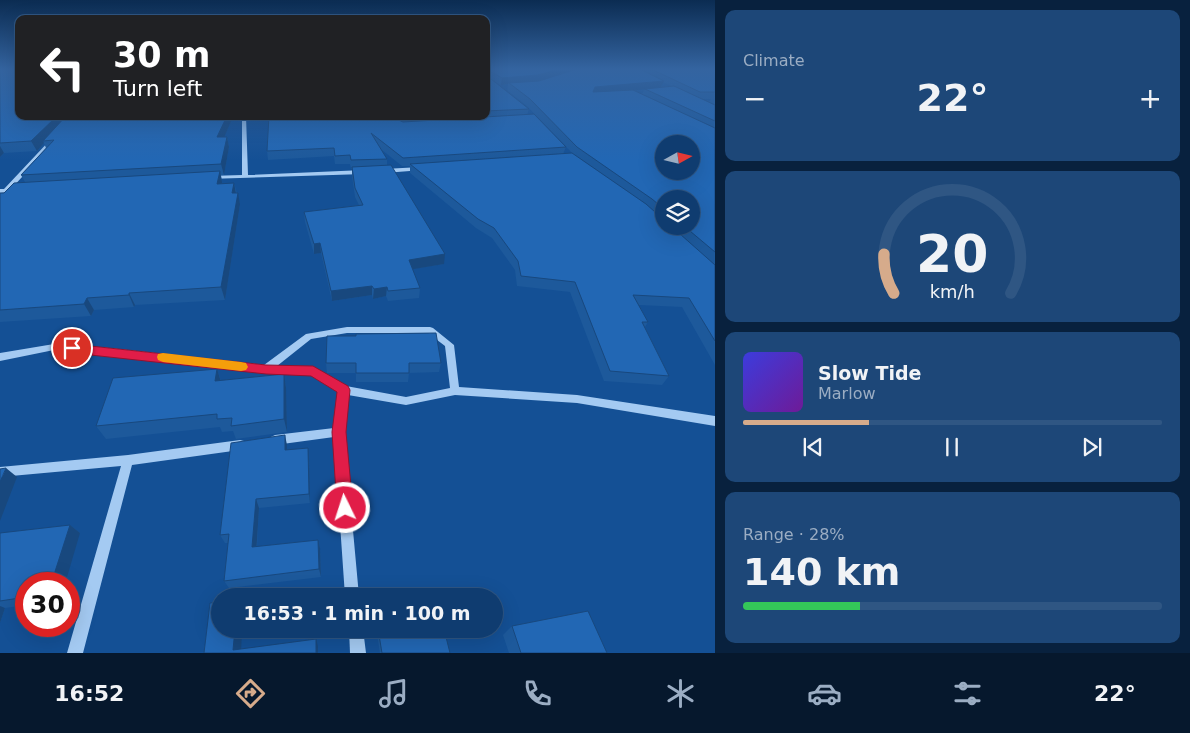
<!DOCTYPE html>
<meta charset="utf-8">
<style>
:root{--surface:#0f3c70;--page:#1d4778;--text:#f1f3f6;--muted:#9badc3;--line:#2f5683;--accent:#d6ab8b}
body{margin:0;font-family:"DejaVu Sans",sans-serif;background:var(--page);color:var(--text);height:100vh;display:flex;flex-direction:column;font-size:19px;white-space:nowrap}
*{box-sizing:border-box;margin:0}
p{font-size:16px;color:var(--muted)}
.icon{flex:none;width:28px;height:28px;fill:none;stroke:currentColor;stroke-width:2;stroke-linecap:round;stroke-linejoin:round}
.map{position:relative;flex:1;overflow:hidden}
.drawer{display:flex;flex-direction:column;gap:10px;padding:10px;background:#08213e;width:475px}
.drawer>*{flex:none}
.guide{position:absolute;left:15px;top:15px;width:475px;height:105px;border-radius:10px;box-shadow:0 5px 20px #0002,0 0 0 1px var(--line);background:#202124;color:#fff;overflow:hidden}
.needle{width:32px;rotate:82deg}
.controls{position:absolute;left:655px;top:135px;display:grid;gap:10px}
.controls a{display:grid;place-items:center;width:45px;height:45px;border-radius:50%;background:var(--surface);box-shadow:0 5px 20px #0002,0 0 0 1px var(--line);font-size:25px}
.speed{position:absolute;left:15px;top:572px;display:flex;gap:10px;font-size:25px;font-weight:700;text-align:center}
.speed>*{display:grid;place-content:center;width:65px;height:65px;border-radius:50%;background:var(--surface);box-shadow:0 5px 20px #0002,0 0 0 1px var(--line);line-height:1}
.speed .limit{border:8px solid #d22;background:#fff;color:#111}
.pin{position:absolute;display:grid;place-items:center;width:42px;height:42px;color:#fff;margin:-21px;border:2px solid #fff;border-radius:50%;box-shadow:0 1px 5px #0007}
.me{position:absolute;width:55px;margin:-28px;rotate:356deg;stroke-linejoin:round;filter:drop-shadow(0 0 4px #0008)}
.turn{display:flex;align-items:center;gap:18px;height:105px;padding:0 15px;font-size:22px}
.turn .icon{width:65px;height:65px;stroke-width:2.5}
.turn b{display:block;font-size:35px;line-height:42px}
.big{font-size:38px;font-weight:800;line-height:1.1}
.drawer .card{flex:1;display:flex;flex-direction:column;justify-content:center;gap:8px;min-width:0;padding:0 18px;border-radius:10px;background:var(--page)}
.drawer .dial{align-items:center;gap:0}
.dial svg{height:130px;overflow:visible;fill:none;stroke:var(--line);stroke-width:7;stroke-linecap:round;text-anchor:middle}
.dial text{fill:var(--text);stroke:none}
.song{display:flex;align-items:center;gap:15px}
.cover{width:60px;height:60px;border-radius:8px;background:linear-gradient(135deg,hsl(240 70% 55%),hsl(280 70% 35%))}
.played{height:5px;border-radius:2px;background:linear-gradient(90deg,var(--accent) 30%,var(--line) 30%)}
.keys{display:flex;justify-content:space-around;direction:ltr}
.heat{display:flex;justify-content:space-between;align-items:center;font-size:28px;direction:ltr}
.charge{height:8px;border-radius:4px;background:linear-gradient(90deg,#34c759 28%,var(--line) 0)}
.trip{position:absolute;left:211px;top:588px;width:292px;height:50px;border-radius:25px;background:var(--surface);box-shadow:0 5px 20px #0002,0 0 0 1px var(--line);font-weight:800;line-height:50px;text-align:center}
.tab-bar{display:flex;height:80px;justify-content:space-around;align-items:center;background:#06182d;color:var(--muted)}
.tab-bar .icon{width:35px;height:35px}
.tab-bar .active{color:var(--accent)}
.tab-bar b{font-size:22px;color:var(--text)}
main{display:flex;flex:1;min-height:0}
.map>svg:first-child{display:block}
.lines{fill:none;stroke-linecap:round;stroke-linejoin:round}
.minor{fill:#a4caf2;fill-rule:evenodd}
.wall{fill:#1d599b;fill-rule:evenodd}
.shaded-wall{fill:#18487e}
.building{fill:#2267b4;stroke:#18487e;fill-rule:evenodd}
.route{fill:#e11d48;stroke:#92132f}
.slow{fill:#f59e0b}
</style>
<main>
<div class="map">
<svg width="715" height="653" viewBox="0 0 715 653">
<rect width="100%" height="100%" fill="#145095"/>
<g class="lines">
<g class="minor">
<polygon points="242,116 246,116 248,175 364,170 367,172 364,174 207,179 207,177 209,176 242,175"/>
<polygon points="51,139 56,140 11,189 19,189 19,191 0,193 0,189 4,189"/>
<polygon points="421,167 424,169 423,170 384,173 381,171 384,169"/>
<path d="M347,327H430L433,328L454,345L459,387L577,395L715,416V426L577,403L455,395L406,405L348,395L344,432L359,596H345L334,437L275,445L271,443L270,440L271,437L275,435L334,428L339,392L311,375L266,373L109,354L54,350L0,361V353L54,344L109,348L264,365L306,334ZM347,333H428L445,346L450,388L406,397L346,386L313,367L277,366L311,339Z"/>
<polygon points="240,440 244,441 246,445 244,449 240,450 132,465 83,653 67,653 121,466 0,477 0,467 128,455"/>
<polygon points="349,629 363,629 366,653 350,653"/>
</g>
</g>
<g class="wall">
<polygon points="0,69 19,116 231,116 232,119 224,137 227,137 229,147 224,175 221,175 222,184 234,183 240,204 225,300 135,305 134,307 94,310 91,316 0,322 0,193 4,193 25,182 21,175 46,148 44,143 37,151 4,153 0,157"/>
<path d="M486,69H715V365L682,307L639,305L648,322L645,327L669,376L662,385L604,381L570,292L517,286L515,270L492,238L476,228L410,173V166H402L382,150L387,159V165L444,264L412,269L420,288L419,298L388,301L386,296L373,299L372,295L332,301L321,253L314,254L305,222L304,212L359,205L355,197L352,176V169H351L350,164H335L334,156L268,160L267,151L398,120L394,116H486ZM495,82L501,85L508,84L507,90L528,107L572,153L563,154L566,147L527,115L529,109ZM663,82L671,86L661,87ZM645,89L642,94L634,90ZM702,99H711L709,102ZM664,199L691,226H664Z"/>
<polygon points="326,363 441,363 439,372 409,373 408,382 356,382 356,373 327,373"/>
<polygon points="217,369 221,381 284,374 286,388 287,432 236,439 233,431 222,432 220,427 106,439 96,426"/>
<polygon points="287,445 287,450 309,458 310,503 259,508 257,547 318,540 320,548 321,577 229,588 224,581 228,543 225,543 220,535"/>
<polygon points="70,525 80,533 26,584 26,605 5,608 0,623 0,533"/>
<polygon points="512,626 607,653 509,653 503,635"/>
<polygon points="378,629 450,653 380,653 377,634"/>
</g>
<g class="shaded-wall">
<polygon points="559,69 587,69 571,70 537,82 509,83 508,84 501,85 502,78"/>
<polygon points="664,81 660,88 593,94 595,87"/>
<polygon points="57,116 70,116 43,141 44,143 37,151 31,141"/>
<polygon points="227,116 231,116 232,119 220,147 217,137"/>
<polygon points="227,137 229,147 224,175 221,164"/>
<polygon points="0,146 4,153 0,157"/>
<polygon points="220,171 222,182 220,195 217,184"/>
<polygon points="234,183 236,194 232,193"/>
<polygon points="238,193 240,204 225,300 221,287"/>
<polygon points="320,243 321,253 314,254 314,244"/>
<polygon points="445,254 444,264 408,270 409,260"/>
<polygon points="372,286 372,295 332,301 331,291"/>
<polygon points="387,287 386,296 373,299 374,289"/>
<polygon points="129,293 135,305 134,307 129,295"/>
<polygon points="87,298 94,310 91,316 84,304"/>
<polygon points="217,369 221,382 215,381"/>
<polygon points="284,374 286,388 287,432 284,419"/>
<polygon points="285,435 287,445 287,460 285,450"/>
<polygon points="308,448 309,458 310,503 309,494"/>
<polygon points="6,468 17,477 0,521 0,482"/>
<polygon points="256,499 259,508 256,555 252,547"/>
<polygon points="70,525 80,533 65,584 51,584"/>
<polygon points="318,540 320,548 321,577 319,569"/>
<polygon points="0,606 5,608 0,623"/>
<polygon points="235,629 242,629 241,653 233,650"/>
<polygon points="316,639 318,646 318,653 316,653"/>
</g>
<g class="building">
<polygon points="0,69 19,69 19,116 57,116 31,141 0,143"/>
<polygon points="486,69 559,69 538,75 502,78"/>
<path d="M577,69H640L664,81L595,87L593,92L633,90L715,128V252L684,226H691V199H664V209L652,199L577,147L530,99L509,83L539,81ZM664,144H691V171H664Z"/>
<polygon points="651,69 715,69 715,92 700,92"/>
<polygon points="486,75 529,109 486,111"/>
<polygon points="674,86 715,105 715,121 645,89"/>
<polygon points="534,114 566,147 403,158 371,133 387,159 351,160 350,155 335,156 334,148 267,151 269,116 390,116 403,122"/>
<polygon points="66,116 227,116 217,137 227,137 221,164 21,175 54,140 43,141"/>
<polygon points="572,153 646,204 664,220 664,226 671,226 715,265 715,341 689,298 633,295 648,322 642,322 669,376 610,371 575,282 521,276 518,261 494,228 478,219 410,164"/>
<polygon points="391,165 445,254 409,260 420,288 388,291 387,287 374,289 372,286 331,291 320,243 314,244 304,212 363,205 355,188 352,167"/>
<polygon points="220,171 217,184 234,183 232,193 238,193 221,287 129,293 129,295 87,298 84,304 0,310 0,193 4,193 14,183"/>
<polygon points="436,333 441,363 409,363 409,373 356,373 356,363 326,363 327,336 356,336 356,334"/>
<polygon points="217,369 215,381 284,374 284,419 231,426 232,418 217,419 217,414 96,426 113,378"/>
<polygon points="285,435 285,450 308,448 309,494 256,499 252,547 318,540 319,569 224,581 229,534 220,535 231,443"/>
<polygon points="6,468 0,482 0,469"/>
<polygon points="70,525 51,584 26,584 26,597 0,601 0,533"/>
<polygon points="220,602 220,629 235,629 233,650 316,639 316,653 204,653 210,603"/>
<polygon points="588,611 607,653 521,653 512,626"/>
<polygon points="378,629 444,629 450,653 382,653"/>
</g>
<linearGradient id="sky" x2="0" y2="1"><stop stop-color="#0b2c52"/><stop offset="0.43" stop-color="#3464a0"/><stop offset="1" stop-color="#3464a0" stop-opacity="0"/></linearGradient>
<rect width="715" height="160" fill="url(#sky)"/>
<polygon class="route" points="72,344 266,365 313,366 348,386 350,390 346,432 353,508 351,514 345,516 339,514 337,508 332,432 337,392 311,376 266,374 72,353 66,348"/>
<polygon class="slow" points="163,353 241,362 246,363 248,367 246,370 241,371 163,362 158,360 157,357 158,354"/>
</svg>
<div class="controls">
<a><svg class="needle" viewBox="-14 -14 28 28"><path d="M0-13l5 13h-10z" fill="#e53935"/><path d="M0 13l5-13h-10z" fill="#9badc3"/></svg></a>
<a><svg class="icon" aria-label="layers" viewBox="0 0 24 24"><path d="M12 4l9 5-9 5-9-5zM3 14l9 5 9-5"/></svg></a>
</div>
<div class="speed"><div class="limit">30</div></div>
<div class="pin" style="left:72px;top:348px;background:#d93025"><svg class="icon" aria-label="arrive" viewBox="0 0 24 24"><path d="M6 21V4h12l-3 4 3 4H6"/></svg></div>
<svg class="me" style="left:345px;top:508px" viewBox="-20 -20 40 40"><circle r="17" fill="#e11d48" stroke="#fff" stroke-width="3"/><path d="M0-11L8 9 0 5-8 9z" fill="#fff"/></svg>
<div class="trip">16:53 · 1 min · 100 m</div>
<div class="guide">
<div class="turn"><svg class="icon" aria-label="left" viewBox="0 0 24 24"><path d="M17 20v-9H6M10 6l-5 5 5 5"/></svg><div><b>30 m</b>Turn left</div></div>
</div>
</div>
<section class="drawer">
<div class="card"><p>Climate</p>
<div class="heat"><a>−</a><b class="big">22°</b><a>+</a></div>
</div>
<div class="card dial"><svg viewBox="0 0 100 80">
<path d="M14 69A42 42 0 1 1 86 69"/>
<path d="M14 69A42 42 0 0 1 8 45" stroke="#d6ab8b"/>
<text x="50" y="56" font-size="32" font-weight="700">20</text>
<text x="50" y="72" font-size="11">km/h</text>
</svg></div>
<div class="card">
<div class="song"><i class="cover"></i><div><b>Slow Tide</b><p>Marlow</p></div></div>
<div class="played"></div>
<div class="keys"><svg class="icon" aria-label="previous" viewBox="0 0 24 24"><path d="M18 5L8 12l10 7zM5 5v14"/></svg><svg class="icon" aria-label="pause" viewBox="0 0 24 24"><path d="M8 5v14M16 5v14"/></svg><svg class="icon" aria-label="next" viewBox="0 0 24 24"><path d="M6 5l10 7-10 7zM19 5v14"/></svg></div>
</div>
<div class="card"><p>Range · 28%</p><b class="big">140 km</b><div class="charge"></div></div>
</section>
</main>
<nav class="tab-bar">
<b>16:52</b>
<svg class="icon active" aria-label="directions" viewBox="0 0 24 24"><path d="M12 3l9 9-9 9-9-9zM9 14v-3h6M13 9l2 2-2 2"/></svg>
<svg class="icon" aria-label="music" viewBox="0 0 24 24"><path d="M9 18V5l10-2v13"/><circle cx="6" cy="18" r="3"/><circle cx="16" cy="16" r="3"/></svg>
<svg class="icon" aria-label="phone" viewBox="0 0 24 24"><path d="M5 4h4l2 5-3 2q2 4 5 5l2-3 5 2v4C11 20 4 13 5 4z"/></svg>
<svg class="icon" aria-label="climate" viewBox="0 0 24 24"><path d="M12 3v18M4 7l16 10M4 17L20 7"/></svg>
<svg class="icon" aria-label="car" viewBox="0 0 24 24"><path d="M5 17H2v-5l4-1 3-4h7l3 4 3 1v5h-3M9 17h6M6 11h13"/><circle cx="7" cy="17" r="2"/><circle cx="17" cy="17" r="2"/></svg>
<svg class="icon" aria-label="filters" viewBox="0 0 24 24"><path d="M4 7h16M4 17h16"/><circle cx="9" cy="7" r="2"/><circle cx="15" cy="17" r="2"/></svg>
<b>22°</b>
</nav>
